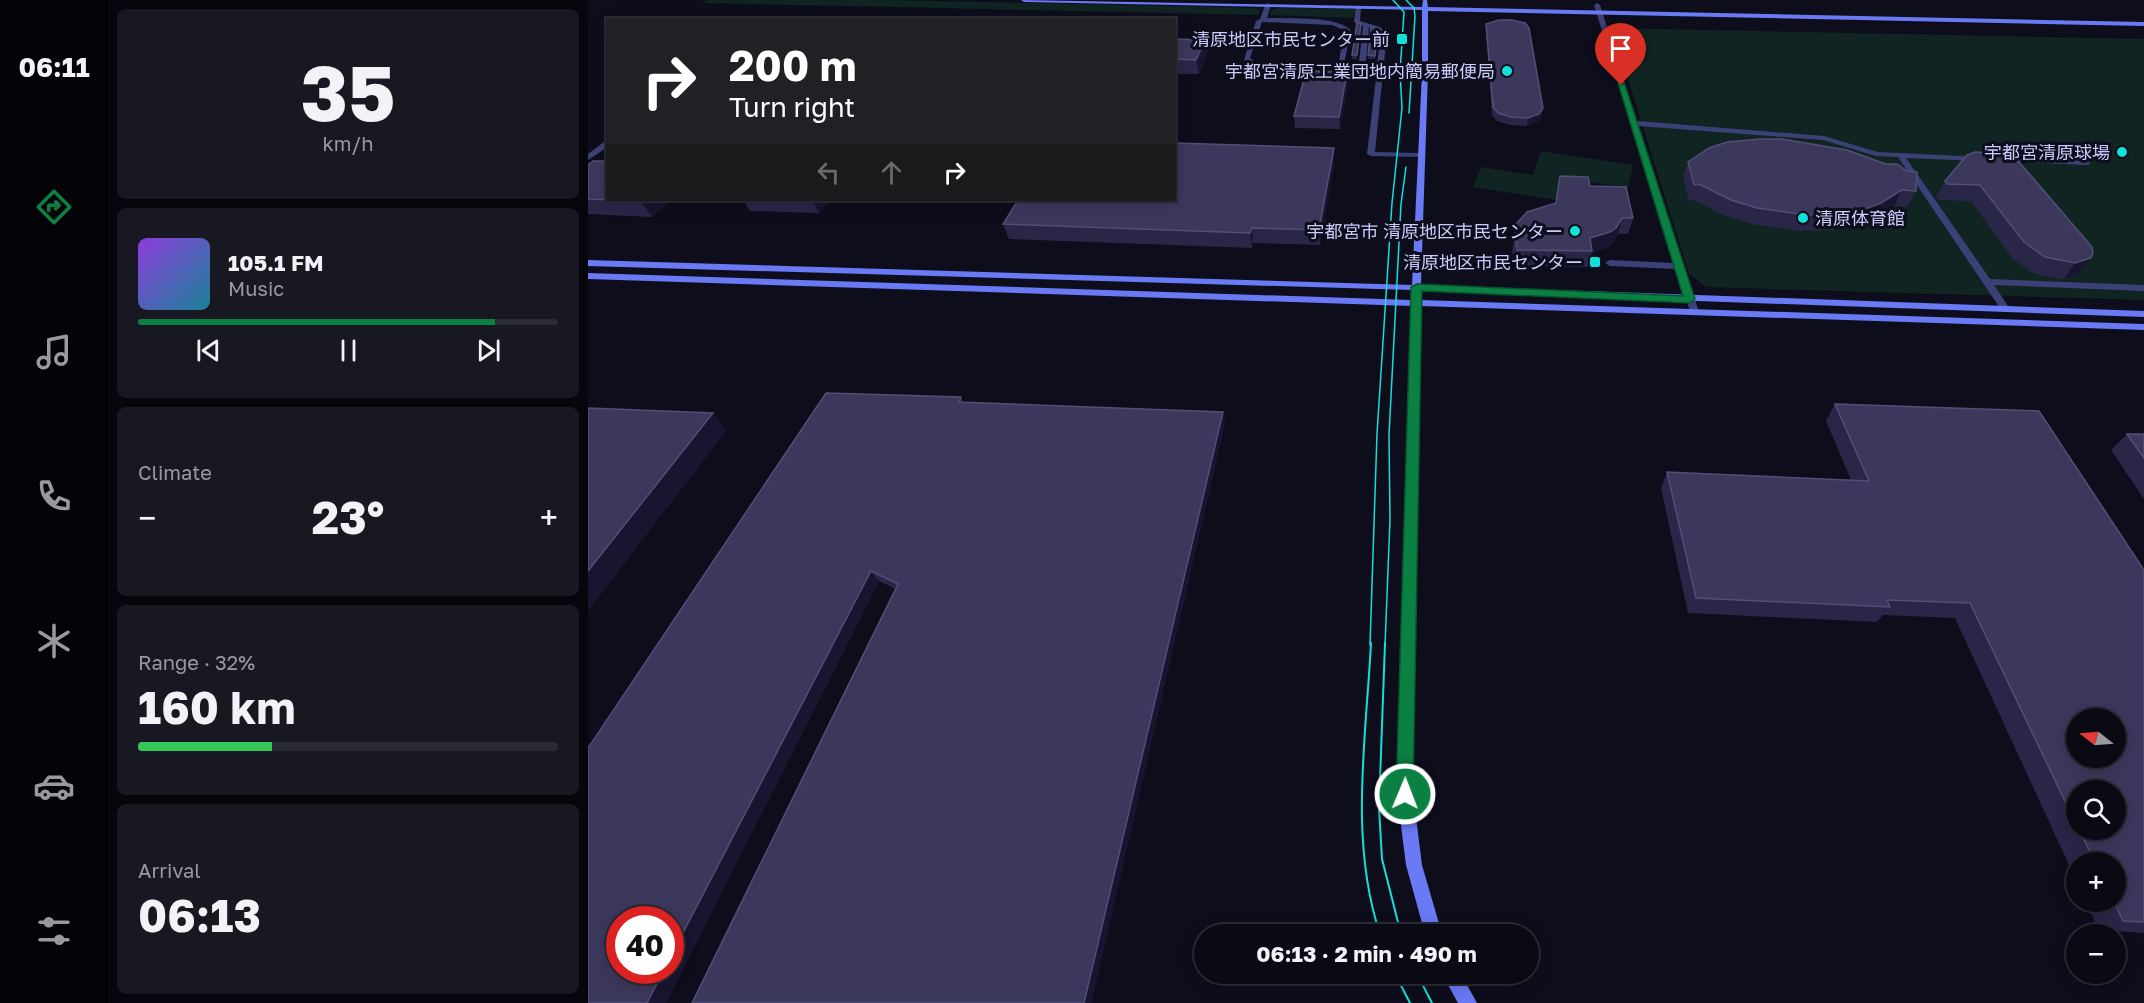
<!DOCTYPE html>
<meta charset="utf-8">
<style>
:root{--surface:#0a0a15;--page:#181822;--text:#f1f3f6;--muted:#999aa0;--line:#2a2b34;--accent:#0b8043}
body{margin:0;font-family:"Golos Text","Noto Sans JP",sans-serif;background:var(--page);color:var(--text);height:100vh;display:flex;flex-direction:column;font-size:22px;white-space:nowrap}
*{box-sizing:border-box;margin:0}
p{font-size:20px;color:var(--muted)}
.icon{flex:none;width:33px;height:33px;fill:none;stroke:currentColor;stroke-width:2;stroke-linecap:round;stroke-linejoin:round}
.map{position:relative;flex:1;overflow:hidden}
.sheet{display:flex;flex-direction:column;gap:9px;padding:9px;background:#06060c;width:480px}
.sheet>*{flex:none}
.banner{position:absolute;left:18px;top:18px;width:570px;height:183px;border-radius:0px;box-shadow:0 3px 15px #0003,0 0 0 2px var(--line);background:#202124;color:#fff;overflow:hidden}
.needle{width:39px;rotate:287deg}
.controls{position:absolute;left:1478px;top:708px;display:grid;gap:12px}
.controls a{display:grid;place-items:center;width:60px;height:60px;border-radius:50%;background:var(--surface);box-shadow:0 3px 15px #0003,0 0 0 2px var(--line);font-size:30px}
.speed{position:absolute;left:18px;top:906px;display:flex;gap:12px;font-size:30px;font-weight:700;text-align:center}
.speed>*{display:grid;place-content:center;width:78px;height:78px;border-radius:50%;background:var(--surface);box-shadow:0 3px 15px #0003,0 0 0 2px var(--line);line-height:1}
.speed .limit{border:9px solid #d22;background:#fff;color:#111}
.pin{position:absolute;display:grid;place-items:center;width:51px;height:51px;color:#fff;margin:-62px -26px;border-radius:50% 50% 50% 0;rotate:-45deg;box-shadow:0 0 6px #0007}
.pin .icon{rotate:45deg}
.me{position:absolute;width:66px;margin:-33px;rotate:1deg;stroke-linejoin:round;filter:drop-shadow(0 0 4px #0008)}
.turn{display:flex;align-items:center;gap:21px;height:126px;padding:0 24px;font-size:27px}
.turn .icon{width:78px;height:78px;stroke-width:2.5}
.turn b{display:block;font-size:42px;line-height:51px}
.lanes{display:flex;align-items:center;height:57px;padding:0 24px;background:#0003;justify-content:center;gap:30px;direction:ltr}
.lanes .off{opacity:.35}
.big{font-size:45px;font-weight:700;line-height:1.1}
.sheet .tile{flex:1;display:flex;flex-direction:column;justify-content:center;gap:9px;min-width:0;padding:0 21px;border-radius:9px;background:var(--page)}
.sheet .dial{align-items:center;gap:0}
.dial b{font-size:78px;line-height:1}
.song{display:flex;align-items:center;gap:18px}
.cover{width:72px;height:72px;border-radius:9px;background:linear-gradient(135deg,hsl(270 70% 55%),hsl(190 70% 35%))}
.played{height:6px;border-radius:3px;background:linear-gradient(90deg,var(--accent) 85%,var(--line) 85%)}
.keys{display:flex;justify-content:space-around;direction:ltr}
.heat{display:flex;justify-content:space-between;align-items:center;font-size:33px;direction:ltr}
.charge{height:9px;border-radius:4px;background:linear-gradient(90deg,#34c759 32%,var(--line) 0)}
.trip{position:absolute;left:606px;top:924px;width:345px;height:60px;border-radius:30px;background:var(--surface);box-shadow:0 3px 15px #0003,0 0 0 2px var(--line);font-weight:700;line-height:60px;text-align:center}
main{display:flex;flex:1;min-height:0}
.tab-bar{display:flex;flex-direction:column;width:108px;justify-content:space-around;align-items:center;background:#040408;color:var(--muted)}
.tab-bar .icon{width:42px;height:42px}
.tab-bar .active{color:var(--accent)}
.tab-bar b{font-size:27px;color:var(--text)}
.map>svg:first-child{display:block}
.green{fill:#102522}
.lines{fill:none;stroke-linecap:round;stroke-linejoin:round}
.lane{fill:#3b4177;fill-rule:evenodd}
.secondary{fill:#6a79f4;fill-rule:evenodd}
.tram-far1{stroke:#11e1da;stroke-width:1.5}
.tram{stroke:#11e1da;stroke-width:2}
.wall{fill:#292648;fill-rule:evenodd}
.shaded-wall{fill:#17152f}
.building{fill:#3b385c;stroke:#514f75;stroke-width:1.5;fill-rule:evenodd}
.route{fill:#0b8043;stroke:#07532c;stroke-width:1.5}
.poi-dot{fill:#11e1da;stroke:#0d0d1c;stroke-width:2}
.labels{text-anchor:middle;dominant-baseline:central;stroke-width:6;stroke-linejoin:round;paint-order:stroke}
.far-poi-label{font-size:18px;fill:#cbccfb;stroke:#0d0d1c;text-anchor:end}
</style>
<main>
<nav class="tab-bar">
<b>06:11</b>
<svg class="icon active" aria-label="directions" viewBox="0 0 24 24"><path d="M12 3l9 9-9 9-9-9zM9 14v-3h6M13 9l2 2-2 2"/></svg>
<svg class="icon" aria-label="music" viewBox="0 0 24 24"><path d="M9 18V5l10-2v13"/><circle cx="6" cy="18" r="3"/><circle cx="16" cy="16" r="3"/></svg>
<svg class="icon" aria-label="phone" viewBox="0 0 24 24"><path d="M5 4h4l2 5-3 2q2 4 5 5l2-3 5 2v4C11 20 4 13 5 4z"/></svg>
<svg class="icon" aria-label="climate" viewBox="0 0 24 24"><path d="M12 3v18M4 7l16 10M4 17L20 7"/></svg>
<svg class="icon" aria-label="car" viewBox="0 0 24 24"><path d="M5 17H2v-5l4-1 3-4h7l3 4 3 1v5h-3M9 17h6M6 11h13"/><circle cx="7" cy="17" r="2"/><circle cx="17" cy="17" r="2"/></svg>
<svg class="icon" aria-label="filters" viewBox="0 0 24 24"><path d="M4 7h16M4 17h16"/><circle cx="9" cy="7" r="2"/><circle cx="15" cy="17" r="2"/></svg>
</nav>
<section class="sheet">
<div class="tile dial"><b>35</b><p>km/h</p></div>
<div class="tile">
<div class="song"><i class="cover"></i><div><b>105.1 FM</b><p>Music</p></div></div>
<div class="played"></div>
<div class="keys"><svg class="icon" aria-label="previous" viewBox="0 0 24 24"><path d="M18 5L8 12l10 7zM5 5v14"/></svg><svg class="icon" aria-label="pause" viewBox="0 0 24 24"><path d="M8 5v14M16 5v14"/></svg><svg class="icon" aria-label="next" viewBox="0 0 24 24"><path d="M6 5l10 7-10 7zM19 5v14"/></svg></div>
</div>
<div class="tile"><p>Climate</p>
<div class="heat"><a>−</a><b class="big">23°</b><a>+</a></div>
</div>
<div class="tile"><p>Range · 32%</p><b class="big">160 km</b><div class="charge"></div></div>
<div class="tile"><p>Arrival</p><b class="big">06:13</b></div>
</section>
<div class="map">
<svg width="1556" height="1003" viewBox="0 0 1556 1003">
<rect width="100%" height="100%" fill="#0d0d1c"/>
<g class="green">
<polygon points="119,0 304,0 667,8 672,10 671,15 114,3"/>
<polygon points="690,8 767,9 765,18 682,15 683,11"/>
<polygon points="1024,28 1556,39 1556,300 1118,287 1101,274"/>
<polygon points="953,151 1045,165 1040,188 981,179 974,201 885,187 893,167 945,175"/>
</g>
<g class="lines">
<g class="lane">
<path d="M680,3L683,5L679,18C699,19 751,15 763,31L756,64C735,70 674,71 656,60L668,21L672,19L677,5ZM674,22L744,25L756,30L751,62L741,64L668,62L662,58Z"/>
<polygon points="1009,3 1012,5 1049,121 1236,136 1289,152 1394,157 1395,159 1391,161 1318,158 1402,279 1556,285 1556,291 1406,285 1422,309 1417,312 1414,311 1310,157 1288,156 1235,140 1051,126 1111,312 1106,315 1103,314 1088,269 1022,266 1017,263 1022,260 1086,263 1006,5"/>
<path d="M768,6L773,7L772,21L792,27L799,33L787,152L832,153L836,155L835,157L783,156L779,154L789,70L771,62L775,26L766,22ZM781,27L793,34L789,65L778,61Z"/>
<polygon points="17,141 20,141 20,147 0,160 0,154"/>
<polygon points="1406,157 1499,161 1503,163 1499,165 1409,161 1405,159"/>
</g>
<g class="secondary">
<polygon points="433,0 834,7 835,0 839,0 840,7 1556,22 1556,26 840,11 840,72 833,285 1556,311 1556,317 833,291 833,300 1556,324 1556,330 833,306 825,794 834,865 854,934 837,934 818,865 809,794 823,306 0,279 0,273 823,300 824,290 0,266 0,260 824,285 834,72 834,10 436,2"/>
<polygon points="854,974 873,974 889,1003 870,1003"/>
</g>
<g class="tram-far1">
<polyline points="818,0 826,8 827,16 821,113"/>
<polyline points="782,645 789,434 804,203 814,108 812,72 816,12 805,0"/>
<polyline points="797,645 802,520 801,435 813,204 818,167"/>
</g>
<g class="tram">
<path d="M783,643C778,739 761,841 792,934"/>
<polyline points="797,643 791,808 794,859 813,934"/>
<polyline points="807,974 822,1003"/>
<polyline points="829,974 844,1003"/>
</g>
</g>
<g class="wall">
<polygon points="769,22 769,59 764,59 764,55"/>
<polygon points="898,24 954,116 950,122 939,126 922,125 909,121 904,115 898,31"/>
<polygon points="783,27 790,35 787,59 780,59"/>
<polygon points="586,39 617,40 619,54 611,74 586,74"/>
<polygon points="759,72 760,83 752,129 707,128 706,116"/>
<polygon points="1379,155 1504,247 1490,274 1475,280 1445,273 1425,259 1383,201 1350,200 1348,197 1357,181"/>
<polygon points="1100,162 1328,191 1319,207 1306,206 1284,220 1266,226 1246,230 1212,231 1163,224 1137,216 1106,200 1101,201 1095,177"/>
<polygon points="746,163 732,245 665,243 664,248 421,239 415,224"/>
<polygon points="0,165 20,200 83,200 64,217 0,214"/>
<polygon points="1002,186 1045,218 1040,234 1030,234 1024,244 1018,248 1004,252 1001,267 927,266 924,252 928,224 967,203"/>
<polygon points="155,200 243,200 231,213 162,211"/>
<polygon points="373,397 375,402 635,412 637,423 503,1003 104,1003 308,589 291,581 78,1003 0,1003"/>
<path d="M1247,404L1556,570V933L1511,930L1498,902H1527V862H1488V880L1367,618L1295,615L1289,622L1100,613L1073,488L1079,472L1263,480L1238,421ZM1488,790L1527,830H1488Z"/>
<polygon points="1539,434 1556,434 1556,499 1523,450"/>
</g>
<g class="shaded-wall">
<polygon points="617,40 619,54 611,74 608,60"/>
<polygon points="759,72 760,83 752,129 751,117"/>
<polygon points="955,108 954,116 950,122 939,126 940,118"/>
<polygon points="746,148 746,163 732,245 731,230"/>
<polygon points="1314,190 1306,206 1284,220 1266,226 1246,230 1254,213"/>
<polygon points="54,200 83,200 64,217 53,201"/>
<polygon points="224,200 243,200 231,213"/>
<polygon points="1034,218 1030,234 1024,244 1018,248 1004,252 1002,238"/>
<polygon points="664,228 665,243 664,248 662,233"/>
<polygon points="1503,258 1490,274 1475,280 1487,263"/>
<polygon points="635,412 637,423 503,1003 496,1003"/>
<polygon points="125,413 139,430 0,611 0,571"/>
<polygon points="283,571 291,581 78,1003 59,1003 76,970 82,970 82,958"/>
</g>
<g class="building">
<polygon points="911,20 924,20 937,23 941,28 955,108 951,114 940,118 923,117 910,113 905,107 898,24"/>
<polygon points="769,22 773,24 769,55 764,55"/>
<polygon points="783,27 790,31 787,56 780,55"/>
<polygon points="586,39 617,40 608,60 586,59"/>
<polygon points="718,71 759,72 751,117 706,116"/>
<polygon points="1172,139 1194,139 1259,150 1298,164 1309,164 1319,171 1329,172 1328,191 1314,190 1293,203 1274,210 1254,213 1219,215 1169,208 1143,200 1111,184 1106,185 1100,162 1121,148 1139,142"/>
<polygon points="586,143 746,148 731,230 664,228 662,233 415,224 430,200 586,200"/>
<polygon points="1387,152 1408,153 1432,163 1504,247 1505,253 1503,258 1487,263 1457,257 1436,242 1392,185 1359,184 1357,181 1379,155"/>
<polygon points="5,161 20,161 20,200 54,200 53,201 0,199 0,165"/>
<polygon points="972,176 1000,177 1002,186 1038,187 1045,218 1034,218 1028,228 1022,232 1002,238 1004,251 929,250 927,235 928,224 939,212 968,203"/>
<polygon points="238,393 373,397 371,402 635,412 496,1003 104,1003 310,584 283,571 82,958 82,920 32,920 32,970 76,970 59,1003 0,1003 0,748"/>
<path d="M1247,404L1451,411L1556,570V922L1535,921L1526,902H1527V862H1507L1491,830H1527V790H1488V824L1382,603L1299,600L1302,607L1108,598L1079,472L1281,481ZM1488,718H1527V758H1488Z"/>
<polygon points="0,408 125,413 0,571"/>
<polygon points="1539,434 1556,434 1556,458"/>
</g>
<polygon class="route" points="1030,83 1037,85 1107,299 1102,303 834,291 825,794 823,800 817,802 810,800 808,794 823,287 829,284 1095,296"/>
<g class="poi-dot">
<rect x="808" y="33" width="12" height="12" rx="3"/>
<circle cx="919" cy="71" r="6"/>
<circle cx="1534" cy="152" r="6"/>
<circle cx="1215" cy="218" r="6"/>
<circle cx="987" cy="231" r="6"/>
<rect x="1001" y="256" width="12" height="12" rx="3"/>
</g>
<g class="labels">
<g class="far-poi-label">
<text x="802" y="39">清原地区市民センター前</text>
<text x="907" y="71">宇都宮清原工業団地内簡易郵便局</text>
<text x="1522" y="152">宇都宮清原球場</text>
<text x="1227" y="218" text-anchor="start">清原体育館</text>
<text x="975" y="231">宇都宮市 清原地区市民センター</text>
<text x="995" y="262">清原地区市民センター</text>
</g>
</g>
</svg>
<div class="controls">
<a><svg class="needle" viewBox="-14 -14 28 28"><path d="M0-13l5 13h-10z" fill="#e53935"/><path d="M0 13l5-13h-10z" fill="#999aa0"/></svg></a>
<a><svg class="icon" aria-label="search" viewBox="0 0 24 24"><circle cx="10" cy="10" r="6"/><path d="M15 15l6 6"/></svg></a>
<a>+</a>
<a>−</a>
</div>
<div class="speed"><div class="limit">40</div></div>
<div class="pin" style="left:1033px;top:85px;background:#d93025"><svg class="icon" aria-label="arrive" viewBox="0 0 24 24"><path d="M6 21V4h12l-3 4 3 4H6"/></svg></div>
<svg class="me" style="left:817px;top:794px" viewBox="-20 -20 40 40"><circle r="17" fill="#0b8043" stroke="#fff" stroke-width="3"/><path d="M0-11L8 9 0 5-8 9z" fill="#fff"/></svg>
<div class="trip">06:13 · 2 min · 490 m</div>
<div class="banner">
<div class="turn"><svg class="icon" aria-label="right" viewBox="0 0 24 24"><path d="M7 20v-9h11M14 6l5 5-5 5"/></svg><div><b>200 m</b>Turn right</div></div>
<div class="lanes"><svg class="icon off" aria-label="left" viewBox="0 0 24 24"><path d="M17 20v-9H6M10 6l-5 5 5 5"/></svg><svg class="icon off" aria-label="ahead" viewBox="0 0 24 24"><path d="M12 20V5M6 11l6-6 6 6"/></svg><svg class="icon" aria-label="right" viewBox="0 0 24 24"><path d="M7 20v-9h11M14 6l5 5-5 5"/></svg></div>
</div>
</div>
</main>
